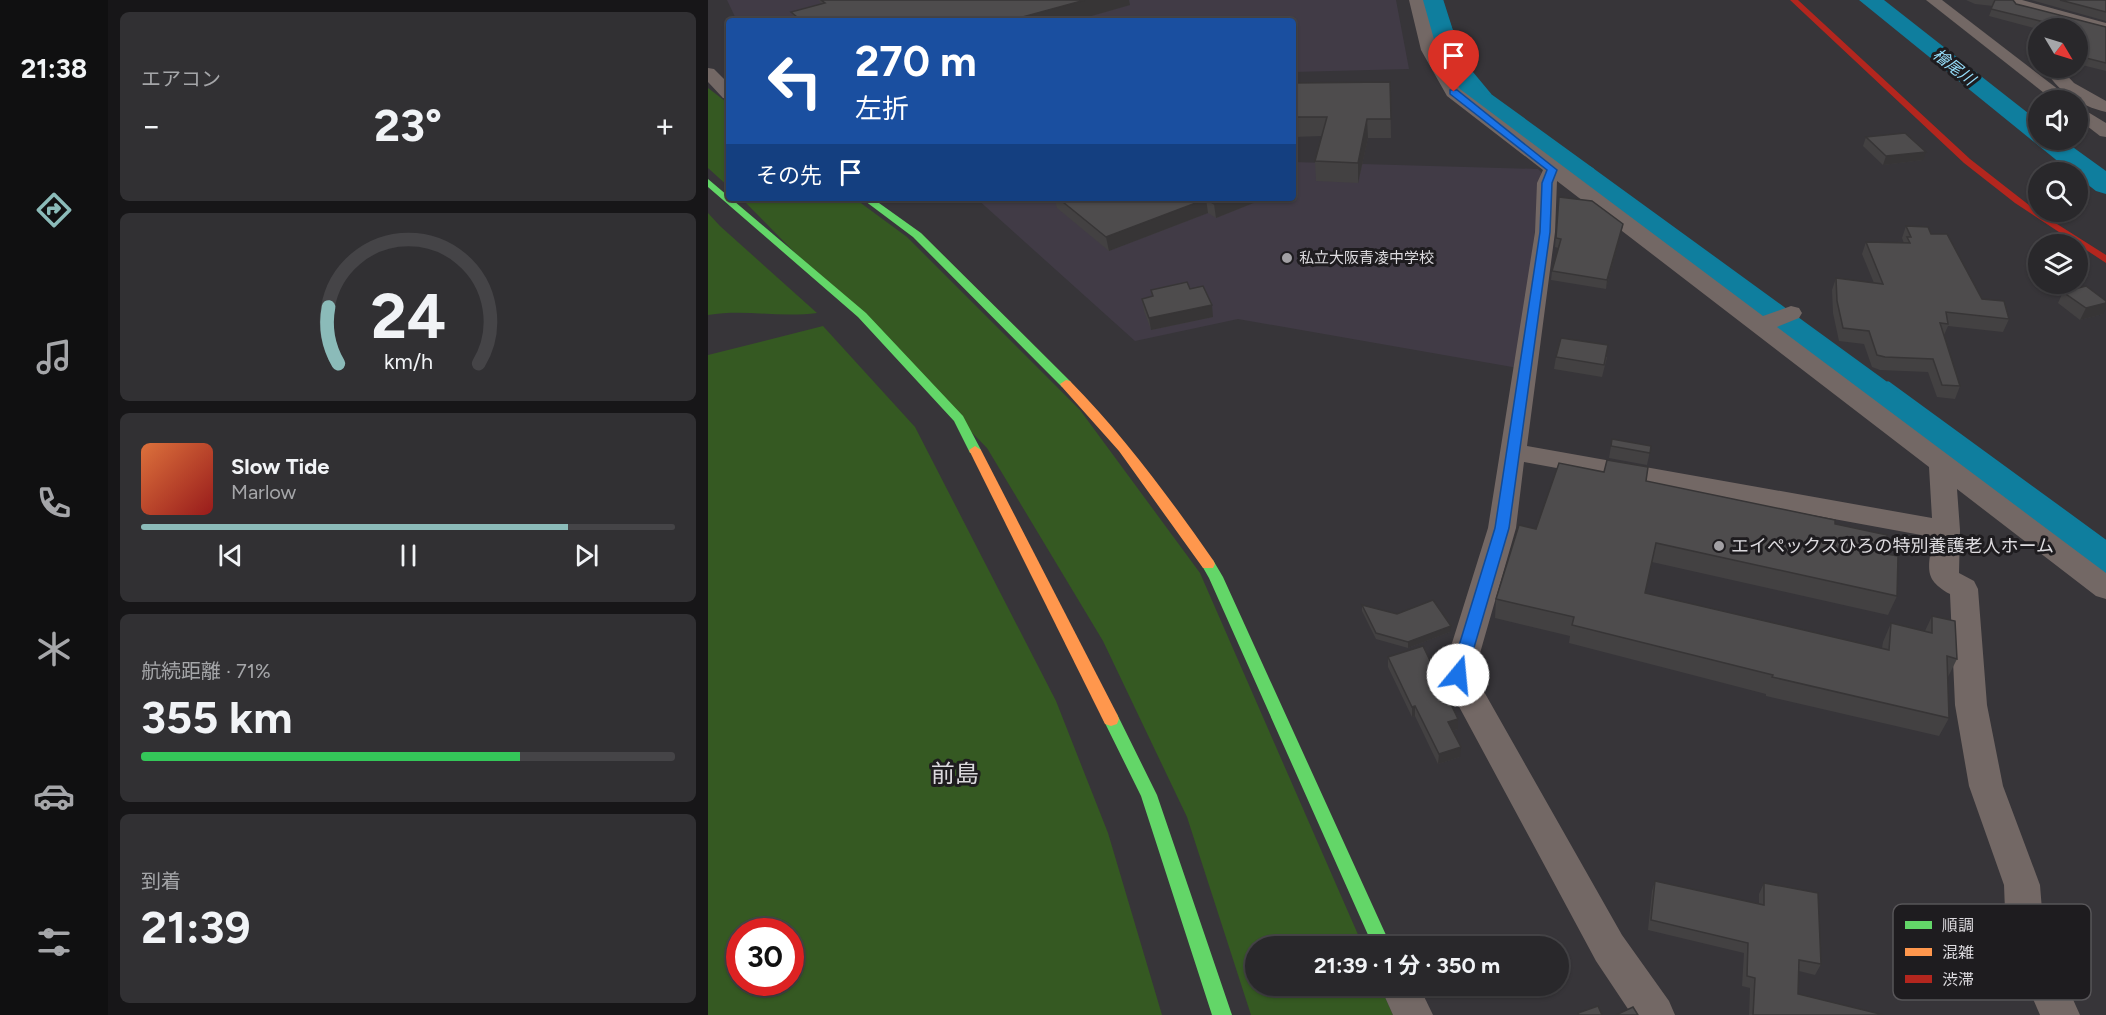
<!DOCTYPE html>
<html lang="ja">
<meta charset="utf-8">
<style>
:root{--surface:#29282b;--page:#313033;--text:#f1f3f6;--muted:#a5a6a9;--line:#454447;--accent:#8bbbb9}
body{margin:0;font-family:Figtree,"Noto Sans JP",sans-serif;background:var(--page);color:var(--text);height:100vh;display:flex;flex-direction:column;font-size:22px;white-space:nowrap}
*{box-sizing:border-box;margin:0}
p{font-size:20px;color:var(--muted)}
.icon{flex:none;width:33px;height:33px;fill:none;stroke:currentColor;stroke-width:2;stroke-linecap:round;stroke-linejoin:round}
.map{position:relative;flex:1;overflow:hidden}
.drawer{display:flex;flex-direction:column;gap:12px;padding:12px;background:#171618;width:600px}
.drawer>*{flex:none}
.guide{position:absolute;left:18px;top:18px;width:570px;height:183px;border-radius:6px;box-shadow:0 2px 4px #0004,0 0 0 2px var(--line);background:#1a4fa0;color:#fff;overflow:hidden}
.needle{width:39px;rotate:128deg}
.controls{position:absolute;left:1320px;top:18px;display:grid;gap:12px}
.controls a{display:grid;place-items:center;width:60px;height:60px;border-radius:50%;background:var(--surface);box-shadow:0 2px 4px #0004,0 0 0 2px var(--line);font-size:30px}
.speed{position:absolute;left:18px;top:918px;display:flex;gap:12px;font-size:30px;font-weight:700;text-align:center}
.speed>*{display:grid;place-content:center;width:78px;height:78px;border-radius:50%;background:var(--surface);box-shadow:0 2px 4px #0004,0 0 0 2px var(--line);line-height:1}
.speed .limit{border:9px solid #d22;background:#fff;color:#111}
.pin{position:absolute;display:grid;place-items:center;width:51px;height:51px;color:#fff;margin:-62px -26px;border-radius:50% 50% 50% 0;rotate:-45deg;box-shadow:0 0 6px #0007}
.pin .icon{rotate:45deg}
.me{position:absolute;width:66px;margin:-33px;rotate:17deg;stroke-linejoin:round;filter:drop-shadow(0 0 4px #0008)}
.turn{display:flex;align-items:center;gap:21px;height:126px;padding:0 30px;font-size:27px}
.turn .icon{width:78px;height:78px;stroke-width:2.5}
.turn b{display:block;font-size:42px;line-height:51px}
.then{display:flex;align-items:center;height:57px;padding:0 30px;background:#0003;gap:12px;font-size:22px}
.big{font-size:45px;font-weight:700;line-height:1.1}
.drawer .widget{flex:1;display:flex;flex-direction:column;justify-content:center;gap:9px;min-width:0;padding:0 21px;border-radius:9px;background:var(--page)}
.drawer .dial{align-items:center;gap:0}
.dial svg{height:156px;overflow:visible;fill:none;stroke:var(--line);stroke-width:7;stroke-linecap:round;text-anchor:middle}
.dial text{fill:var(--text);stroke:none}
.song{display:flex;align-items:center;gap:18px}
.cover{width:72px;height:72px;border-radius:9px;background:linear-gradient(135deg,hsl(20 70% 55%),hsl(0 70% 35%))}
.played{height:6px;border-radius:3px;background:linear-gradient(90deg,var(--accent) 80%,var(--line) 80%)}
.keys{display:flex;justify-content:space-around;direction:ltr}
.heat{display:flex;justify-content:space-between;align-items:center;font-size:33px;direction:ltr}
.charge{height:9px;border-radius:4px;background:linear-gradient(90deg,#34c759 71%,var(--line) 0)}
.trip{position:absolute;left:537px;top:936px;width:324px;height:60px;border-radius:30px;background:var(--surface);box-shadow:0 2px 4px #0004,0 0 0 2px var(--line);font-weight:700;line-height:60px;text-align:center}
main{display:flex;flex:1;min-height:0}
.tab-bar{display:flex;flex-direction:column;width:108px;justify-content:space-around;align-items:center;background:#101011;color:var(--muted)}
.tab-bar .icon{width:42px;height:42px}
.tab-bar .current{color:var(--accent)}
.tab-bar b{font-size:27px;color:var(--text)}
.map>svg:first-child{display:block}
.built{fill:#413b46}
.green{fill:#355922;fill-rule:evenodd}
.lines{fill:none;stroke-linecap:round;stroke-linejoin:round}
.stream-far2{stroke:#0f7e9e;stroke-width:4.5}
.stream-far1{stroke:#0f7e9e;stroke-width:5}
.stream{stroke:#0f7e9e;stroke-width:7}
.river{fill:#0f7e9e;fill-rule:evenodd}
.street{fill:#736865;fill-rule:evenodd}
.fast{fill:#63d668;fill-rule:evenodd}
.slow{fill:#ff974d;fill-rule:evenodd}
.jam{fill:#b3261e;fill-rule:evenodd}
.wall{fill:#434142}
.shaded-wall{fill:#373536}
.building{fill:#4e4c4d;stroke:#373536;stroke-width:1.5}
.route{fill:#1a73e8;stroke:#114b97;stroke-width:1.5}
.poi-dot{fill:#a2a0a4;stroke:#1e1c1f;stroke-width:2}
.labels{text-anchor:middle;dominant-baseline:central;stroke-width:6;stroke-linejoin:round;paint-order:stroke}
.far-poi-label{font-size:15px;fill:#dcdade;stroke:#1e1c1f;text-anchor:start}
.far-water-label{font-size:16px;font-style:italic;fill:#96defb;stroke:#1e1c1f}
.poi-label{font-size:18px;fill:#dcdade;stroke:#1e1c1f;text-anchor:start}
.near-neighbourhood-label{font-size:24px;fill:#dcdade;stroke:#1e1c1f}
.key{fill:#1e1c1f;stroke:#575558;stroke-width:1.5}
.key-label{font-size:16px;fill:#dcdade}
</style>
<main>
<nav class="tab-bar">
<b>21:38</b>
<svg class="icon current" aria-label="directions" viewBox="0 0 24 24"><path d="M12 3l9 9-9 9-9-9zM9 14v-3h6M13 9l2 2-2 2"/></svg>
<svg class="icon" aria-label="music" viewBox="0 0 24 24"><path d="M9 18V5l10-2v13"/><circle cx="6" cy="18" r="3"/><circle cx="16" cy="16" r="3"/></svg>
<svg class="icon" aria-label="phone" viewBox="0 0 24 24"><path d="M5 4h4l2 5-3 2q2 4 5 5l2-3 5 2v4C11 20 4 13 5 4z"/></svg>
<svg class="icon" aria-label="climate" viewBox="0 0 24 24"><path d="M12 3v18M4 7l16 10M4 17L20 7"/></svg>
<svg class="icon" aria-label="car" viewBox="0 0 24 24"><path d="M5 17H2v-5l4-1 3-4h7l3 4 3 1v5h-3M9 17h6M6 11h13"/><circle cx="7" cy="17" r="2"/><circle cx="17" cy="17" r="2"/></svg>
<svg class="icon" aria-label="filters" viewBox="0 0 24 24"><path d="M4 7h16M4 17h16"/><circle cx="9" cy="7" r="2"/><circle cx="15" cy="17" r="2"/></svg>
</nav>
<section class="drawer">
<div class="widget"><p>エアコン</p>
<div class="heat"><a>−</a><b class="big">23°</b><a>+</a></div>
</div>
<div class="widget dial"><svg viewBox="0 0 100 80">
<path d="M14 69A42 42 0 1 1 86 69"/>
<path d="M14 69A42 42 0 0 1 9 40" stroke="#8bbbb9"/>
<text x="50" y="56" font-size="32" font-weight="700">24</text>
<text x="50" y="72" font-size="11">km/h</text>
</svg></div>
<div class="widget">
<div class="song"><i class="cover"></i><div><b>Slow Tide</b><p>Marlow</p></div></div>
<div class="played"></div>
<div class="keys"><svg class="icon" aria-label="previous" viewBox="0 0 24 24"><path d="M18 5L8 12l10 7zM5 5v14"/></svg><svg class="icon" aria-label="pause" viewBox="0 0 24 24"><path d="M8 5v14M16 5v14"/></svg><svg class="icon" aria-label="next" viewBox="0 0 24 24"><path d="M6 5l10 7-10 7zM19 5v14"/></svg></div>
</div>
<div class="widget"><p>航続距離 · 71%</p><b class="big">355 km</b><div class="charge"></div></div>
<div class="widget"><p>到着</p><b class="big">21:39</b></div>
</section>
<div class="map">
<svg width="1398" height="1015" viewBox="0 0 1398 1015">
<rect width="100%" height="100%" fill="#373539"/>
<g class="built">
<polygon points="19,0 688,0 701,69 585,72 585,21 29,21"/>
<polygon points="585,162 830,169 834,173 810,368 530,319 427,341 268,198 585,198"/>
</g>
<g class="green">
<polygon points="0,88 21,104 21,187 0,168"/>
<polygon points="33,198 146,198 199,237 372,410 492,573 655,946 548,946 548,986 672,986 685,1015 543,1015 479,817 395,641 279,448"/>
<path d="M0,213L12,226L109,313C72,318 37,309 0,315Z"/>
<path d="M115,326L207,427L348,701L400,833L454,1015H0V355ZM32,932H82V982H32Z"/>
</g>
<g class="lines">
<polyline class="stream-far2" points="733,0 752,60 782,96 884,170"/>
<polyline class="stream-far1" points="882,169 1182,387"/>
<polyline class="stream" points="1180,385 1398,544"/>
<g class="river">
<polygon points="712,0 734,0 759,70 777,92 1398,542 1398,580 1383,575 759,102 735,72"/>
<polygon points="1151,0 1176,0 1330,121 1330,140 1355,140 1398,171 1398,194 1388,191 1370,177 1370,172 1363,172"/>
</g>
<g class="street">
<path d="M701,0H715L729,50L752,89L1055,316L1083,306L1091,308L1094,313L1091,318L1069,327L1398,573V599L1388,596L1249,489L1252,530L1251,573L1266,581L1270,589L1279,705L1295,786L1332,885L1336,935L1372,1015H1332L1298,936L1296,885L1261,786L1247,705L1242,594C1213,578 1222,567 1224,537L816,462L808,528L766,674L914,935L961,1001L967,1015H924L888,961L734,675L780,528L827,232L829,183L835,170L739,96L713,50ZM849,181L1221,467L1224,518L819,446L847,232Z"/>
<polygon points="1218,0 1234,0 1364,100 1345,100"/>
<polygon points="1299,0 1314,0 1398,23 1398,33 1306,9"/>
<polygon points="0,68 6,69 21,84 21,99 15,98 0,82"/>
<path d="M1336,68H1352L1366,83L1398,101V112C1372,106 1349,91 1336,68Z"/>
<polygon points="1370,106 1398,123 1398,137 1392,136 1370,119"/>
<polygon points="672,986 711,986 725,1015 685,1015"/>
</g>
<g class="fast">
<polygon points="0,179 158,313 255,416 273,450 272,453 262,453 246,421 150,317 0,187"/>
<polygon points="153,198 164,198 213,233 362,381 364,384 362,387 354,387 205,237"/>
<polygon points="500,559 505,560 515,577 683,946 665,946 501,578 493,564 495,560"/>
<polygon points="403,712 409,714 449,795 524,1015 504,1015 433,796 395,719 397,714"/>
</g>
<g class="slow">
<path d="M358,380L362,381C416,436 461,497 505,560L507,564L505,568H495L411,451L354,387L352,384Z"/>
<polygon points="267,446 273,450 409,714 411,719 409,724 403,726 397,724 261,450"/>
</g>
<polygon class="jam" points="1082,0 1090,0 1262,159 1330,212 1398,255 1398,263 1307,203 1256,163"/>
</g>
<g class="wall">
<polygon points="111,0 421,0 422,5 366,21 87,21 83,12 113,4"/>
<polygon points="1258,0 1305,0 1308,4 1398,27 1398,71 1370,64 1370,28 1330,29 1281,16 1285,6 1267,4"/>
<polygon points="1323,0 1398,0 1398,21"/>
<polygon points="1330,38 1330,53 1325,49 1327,41"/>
<polygon points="682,82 683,138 660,138 650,183 608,181 607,161 614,136 585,137 585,83"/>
<polygon points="1158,137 1215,160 1175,165 1155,146"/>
<polygon points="851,197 915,224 913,233 898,289 843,280 844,271 850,248 847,247"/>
<polygon points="346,198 558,198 508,218 500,213 401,251 349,208"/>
<polygon points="1198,226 1223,234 1274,299 1301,319 1295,332 1240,326 1236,335 1252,386 1247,399 1229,397 1220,372 1172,370 1164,367 1156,344 1131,341 1125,313 1124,290 1128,278 1166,283 1154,254 1158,242 1196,243 1194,238"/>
<polygon points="482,289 505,317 443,330 436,311 434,299 444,297 443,290"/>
<polygon points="1355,292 1395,314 1372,320 1350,303"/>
<polygon points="848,357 899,357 894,377 846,369"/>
<polygon points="903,446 943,446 939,465 901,458"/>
<polygon points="938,481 1127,524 1179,554 1189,596 1180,615 944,562 937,593 1174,648 1175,642 1183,623 1217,631 1224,616 1249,659 1240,677 1241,718 1231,736 1058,696 1058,694 861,643 862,636 787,618 788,599 828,529"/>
<polygon points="654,605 742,632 700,648 668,639 654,611"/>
<polygon points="680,657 750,729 744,731 752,757 730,764 707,716 704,717 680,667"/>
<polygon points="947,881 1051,904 1051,894 1056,883 1113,964 1107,975 1091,971 1090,994 1176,1015 1041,1015 1042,988 1034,986 1036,953 940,930 944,891"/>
</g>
<g class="shaded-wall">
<polygon points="377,0 421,0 422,5 366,21 300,21"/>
<polygon points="659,119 660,138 650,183 650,163"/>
<polygon points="1218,152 1215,160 1175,165 1178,156"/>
<polygon points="588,172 589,186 585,187 585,173"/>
<polygon points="522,198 558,198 508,218 506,204"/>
<polygon points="498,199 500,213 401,251 398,237"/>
<polygon points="915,224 913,233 898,289 899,280"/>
<polygon points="1398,303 1398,308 1395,314 1372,320 1378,308"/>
<polygon points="504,305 505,317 443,330 441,318"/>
<polygon points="743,626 742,632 700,648 700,642"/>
<polygon points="707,706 707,716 704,717 704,707"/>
<polygon points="750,719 750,729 740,732 740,722"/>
<polygon points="753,747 752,757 730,764 731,754"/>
</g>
<g class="building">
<polygon points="113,0 377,0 300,21 94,21 83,12 117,3"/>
<polygon points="1287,0 1305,0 1308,4 1398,27 1398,63 1370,56 1370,28 1340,28 1344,24 1283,9"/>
<polygon points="1352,0 1398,0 1398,12"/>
<polygon points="682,82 683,119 659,119 650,163 607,161 619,117 585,117 585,83"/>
<polygon points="1197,133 1218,152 1178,156 1158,137"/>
<polygon points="851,197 884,201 915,224 899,280 844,271 853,239 848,238"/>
<polygon points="350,198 522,198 506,204 498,199 398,237"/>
<polygon points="1198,226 1220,227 1223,234 1239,234 1274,299 1296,301 1301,319 1238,312 1240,324 1232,323 1252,386 1234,385 1225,359 1177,357 1169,355 1161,331 1135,328 1129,301 1128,278 1175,284 1158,242 1202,243 1199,237 1203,237"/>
<polygon points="479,282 482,289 495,286 504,305 441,318 434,299 445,296 443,290"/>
<polygon points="1378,286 1398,301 1398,303 1378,308 1355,292"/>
<polygon points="853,338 900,345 896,365 848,357"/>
<polygon points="904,439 943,446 942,453 903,446"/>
<polygon points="899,460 940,467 938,481 1127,520 1127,524 1179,535 1179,554 1190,556 1189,596 948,543 937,593 1181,650 1183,623 1224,633 1224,616 1247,621 1249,659 1239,656 1241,718 1064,677 1065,675 864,625 866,617 788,599 811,525 828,529 851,463 896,472"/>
<polygon points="725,600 743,626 700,642 668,633 654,605 689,614"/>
<polygon points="715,646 750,719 740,722 753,747 731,754 707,706 704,707 680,657"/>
<polygon points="947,881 1056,905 1056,883 1110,893 1113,964 1091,960 1090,994 1176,1015 1045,1015 1047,978 1039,976 1040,943 943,920"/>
<polygon points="890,1006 894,1015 871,1015 870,1013"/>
<polygon points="925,1007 930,1015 908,1015"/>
</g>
<polygon class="route" points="742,90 749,90 849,170 844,183 842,232 801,528 758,675 750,681 742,675 787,528 832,232 834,183 839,170 742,94"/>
<g class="poi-dot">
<circle cx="579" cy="258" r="6"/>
<circle cx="1011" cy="546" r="6"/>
</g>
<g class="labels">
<g class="far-poi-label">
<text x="591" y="258">私立大阪青凌中学校</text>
</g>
<g class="far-water-label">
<text transform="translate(1246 67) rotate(38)">檜尾川</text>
</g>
<g class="poi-label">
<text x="1023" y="546">エイぺックスひろの特別養護老人ホーム</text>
</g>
<g class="near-neighbourhood-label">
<text x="247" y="773">前島</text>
</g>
</g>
<rect x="1185" y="904" width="198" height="96" rx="9" class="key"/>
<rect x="1197" y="921" width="27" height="8" fill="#63d668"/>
<rect x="1197" y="948" width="27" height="8" fill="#ff974d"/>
<rect x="1197" y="975" width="27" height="8" fill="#b3261e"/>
<g class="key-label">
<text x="1234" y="931">順調</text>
<text x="1234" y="958">混雑</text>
<text x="1234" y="985">渋滞</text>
</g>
</svg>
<div class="controls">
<a><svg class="needle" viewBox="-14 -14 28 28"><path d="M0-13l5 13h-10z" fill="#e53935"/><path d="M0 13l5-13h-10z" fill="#a5a6a9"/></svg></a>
<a><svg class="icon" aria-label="sound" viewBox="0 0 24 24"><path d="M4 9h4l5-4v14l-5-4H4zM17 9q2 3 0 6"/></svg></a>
<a><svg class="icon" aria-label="search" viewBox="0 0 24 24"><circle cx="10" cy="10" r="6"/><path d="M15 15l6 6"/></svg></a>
<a><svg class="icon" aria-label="layers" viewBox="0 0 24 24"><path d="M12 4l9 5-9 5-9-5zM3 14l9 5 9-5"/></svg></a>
</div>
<div class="speed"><div class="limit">30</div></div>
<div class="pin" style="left:746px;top:92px;background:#d93025"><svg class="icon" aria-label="arrive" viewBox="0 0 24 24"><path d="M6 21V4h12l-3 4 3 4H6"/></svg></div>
<svg class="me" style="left:750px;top:675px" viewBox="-20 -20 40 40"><circle r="19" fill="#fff"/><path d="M0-13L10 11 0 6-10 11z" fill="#1a73e8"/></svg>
<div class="trip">21:39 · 1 分 · 350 m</div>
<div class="guide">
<div class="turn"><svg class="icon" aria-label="left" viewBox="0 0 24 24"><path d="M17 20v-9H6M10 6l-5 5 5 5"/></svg><div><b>270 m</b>左折</div></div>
<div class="then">その先<svg class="icon" aria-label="arrive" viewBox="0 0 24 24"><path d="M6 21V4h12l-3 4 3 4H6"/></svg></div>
</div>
</div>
</main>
